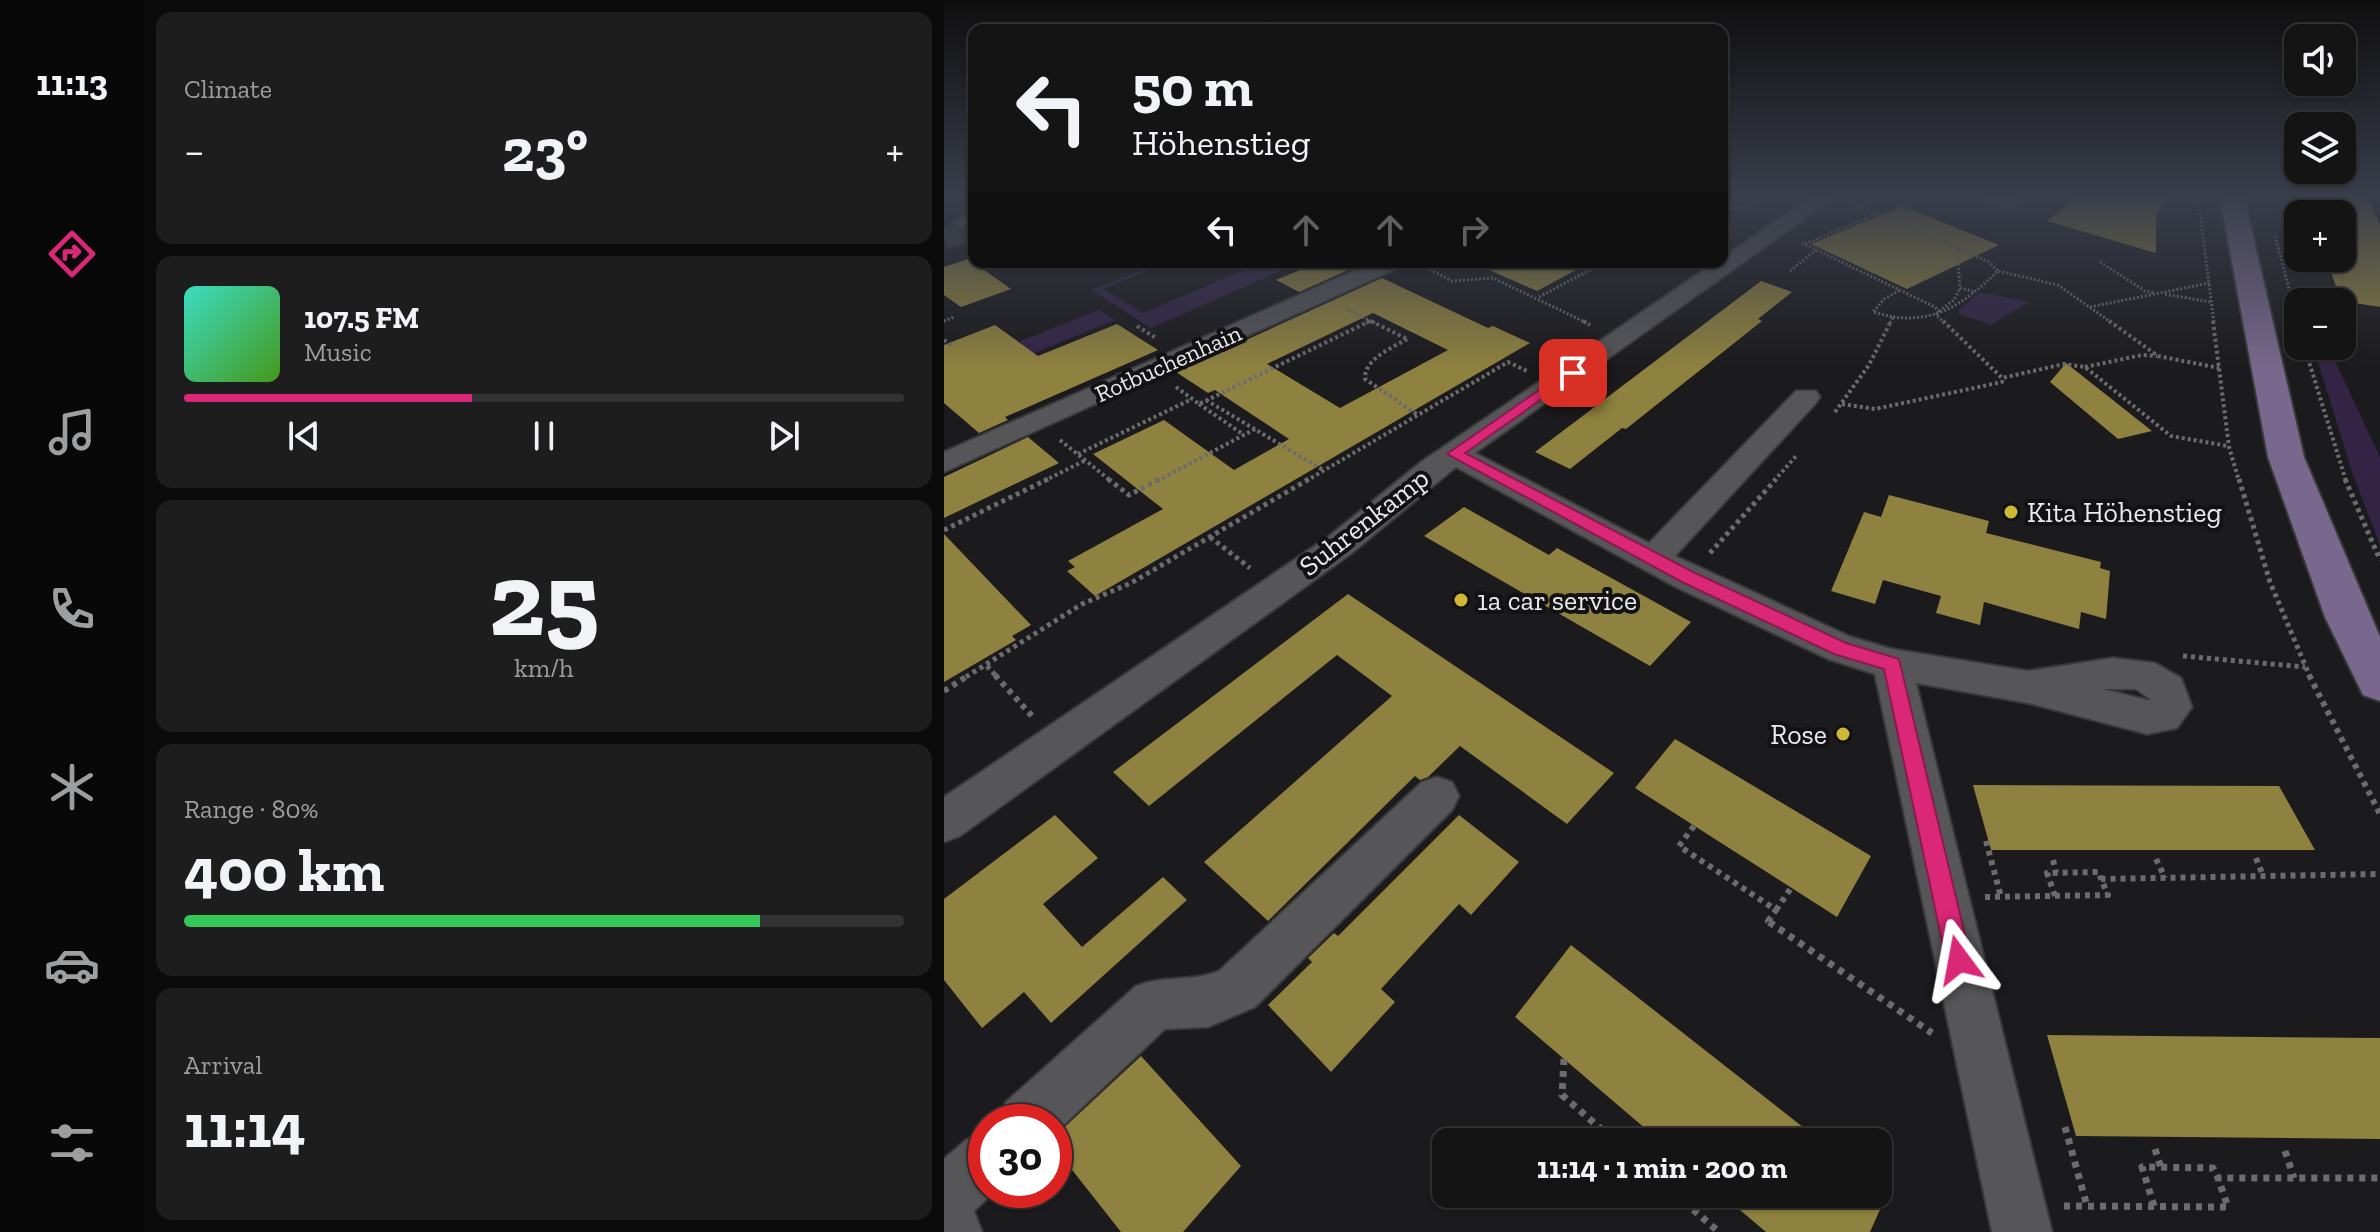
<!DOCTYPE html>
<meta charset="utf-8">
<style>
:root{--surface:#141415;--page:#1d1d1e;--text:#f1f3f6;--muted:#9d9ea0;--line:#333334;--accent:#db2777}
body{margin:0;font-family:"Zilla Slab",serif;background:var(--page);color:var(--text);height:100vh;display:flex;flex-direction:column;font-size:30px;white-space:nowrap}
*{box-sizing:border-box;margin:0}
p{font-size:26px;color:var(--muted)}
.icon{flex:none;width:44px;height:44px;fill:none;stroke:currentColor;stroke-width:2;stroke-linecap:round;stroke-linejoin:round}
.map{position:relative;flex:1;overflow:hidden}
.panel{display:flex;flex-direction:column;gap:12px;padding:12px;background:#0b0b0c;width:800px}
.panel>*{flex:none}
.banner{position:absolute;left:24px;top:24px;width:760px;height:244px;border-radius:16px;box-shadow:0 2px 6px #0004,0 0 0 2px var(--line);background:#141415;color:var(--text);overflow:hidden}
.buttons{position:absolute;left:1340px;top:24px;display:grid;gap:16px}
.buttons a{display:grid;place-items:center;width:72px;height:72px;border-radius:16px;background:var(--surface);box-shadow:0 2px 6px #0004,0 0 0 2px var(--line);font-size:40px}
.speed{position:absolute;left:24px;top:1104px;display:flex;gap:16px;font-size:40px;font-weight:700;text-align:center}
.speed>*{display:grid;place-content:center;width:104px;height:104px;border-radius:50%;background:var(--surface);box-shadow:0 2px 6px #0004,0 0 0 2px var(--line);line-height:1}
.speed .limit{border:12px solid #d22;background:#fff;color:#111}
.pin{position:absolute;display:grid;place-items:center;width:68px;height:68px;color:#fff;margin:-34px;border-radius:16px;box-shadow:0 4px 12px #0006}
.me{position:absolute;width:88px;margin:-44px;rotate:347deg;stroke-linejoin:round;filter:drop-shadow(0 0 6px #0008)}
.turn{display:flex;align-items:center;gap:28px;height:168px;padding:0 32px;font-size:36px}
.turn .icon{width:104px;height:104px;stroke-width:2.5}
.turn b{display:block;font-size:56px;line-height:68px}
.lanes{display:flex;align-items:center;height:76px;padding:0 32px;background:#0003;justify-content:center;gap:40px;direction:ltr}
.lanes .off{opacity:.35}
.big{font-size:60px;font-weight:700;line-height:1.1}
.panel .widget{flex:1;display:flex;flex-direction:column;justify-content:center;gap:12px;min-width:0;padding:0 28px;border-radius:16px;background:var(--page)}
.panel .dial{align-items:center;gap:0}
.dial b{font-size:104px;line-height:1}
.song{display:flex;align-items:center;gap:24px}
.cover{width:96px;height:96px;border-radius:12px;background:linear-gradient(135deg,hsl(170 70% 55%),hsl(100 70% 35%))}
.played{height:8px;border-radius:4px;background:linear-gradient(90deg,var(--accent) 40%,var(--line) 40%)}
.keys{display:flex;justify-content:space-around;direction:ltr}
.heat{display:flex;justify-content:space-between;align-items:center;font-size:44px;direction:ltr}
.charge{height:12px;border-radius:6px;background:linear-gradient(90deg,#34c759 80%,var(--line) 0)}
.trip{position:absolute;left:488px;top:1128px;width:460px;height:80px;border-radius:16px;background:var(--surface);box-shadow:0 2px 6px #0004,0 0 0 2px var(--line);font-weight:700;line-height:80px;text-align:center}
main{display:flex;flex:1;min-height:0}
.dock{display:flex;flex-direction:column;width:144px;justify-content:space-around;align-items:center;background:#080808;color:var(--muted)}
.dock .icon{width:56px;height:56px}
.dock .active{color:var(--accent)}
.dock b{font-size:36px;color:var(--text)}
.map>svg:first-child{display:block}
.green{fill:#332446}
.building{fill:#8f813f;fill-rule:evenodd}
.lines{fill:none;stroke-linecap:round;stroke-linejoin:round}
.minor-tunnel{stroke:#3a393b;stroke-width:22;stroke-dasharray:22 11;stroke-linecap:butt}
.minor-casing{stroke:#383839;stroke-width:4}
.major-casing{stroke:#383839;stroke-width:4}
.path-far4{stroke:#6c6b6d;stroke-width:3;stroke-dasharray:2 2;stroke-linecap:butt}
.path-far3{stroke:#6c6b6d;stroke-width:4;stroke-dasharray:3 3;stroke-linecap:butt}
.path-far2{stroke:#6c6b6d;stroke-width:5;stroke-dasharray:4 4;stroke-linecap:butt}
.path-far1{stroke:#6c6b6d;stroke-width:6;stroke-dasharray:5 5;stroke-linecap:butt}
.path{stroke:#6c6b6d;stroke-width:7;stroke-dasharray:6 6;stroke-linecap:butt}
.minor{fill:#565558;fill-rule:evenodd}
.major{fill:#78688d;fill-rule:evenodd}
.route{fill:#db2777;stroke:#8e194d;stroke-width:2}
.poi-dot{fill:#d0b836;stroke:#121113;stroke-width:3}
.labels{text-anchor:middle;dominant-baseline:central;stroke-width:8;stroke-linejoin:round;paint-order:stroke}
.far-street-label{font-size:24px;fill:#eae9eb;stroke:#121113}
.poi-label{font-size:28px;fill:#eae9eb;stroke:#121113;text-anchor:start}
.street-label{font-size:28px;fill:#eae9eb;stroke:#121113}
</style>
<main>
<nav class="dock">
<b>11:13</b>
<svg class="icon active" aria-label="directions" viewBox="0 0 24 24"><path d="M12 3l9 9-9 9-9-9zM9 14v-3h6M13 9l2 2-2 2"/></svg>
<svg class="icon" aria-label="music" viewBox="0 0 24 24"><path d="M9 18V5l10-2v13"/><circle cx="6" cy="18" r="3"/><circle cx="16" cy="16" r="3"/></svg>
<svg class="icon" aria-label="phone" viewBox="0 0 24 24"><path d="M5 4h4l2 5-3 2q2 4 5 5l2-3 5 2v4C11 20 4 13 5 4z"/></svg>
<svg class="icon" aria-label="climate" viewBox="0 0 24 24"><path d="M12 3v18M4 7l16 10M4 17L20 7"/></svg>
<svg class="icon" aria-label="car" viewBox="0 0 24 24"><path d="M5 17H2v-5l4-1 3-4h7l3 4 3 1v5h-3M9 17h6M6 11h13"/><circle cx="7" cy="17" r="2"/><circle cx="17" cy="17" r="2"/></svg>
<svg class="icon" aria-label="filters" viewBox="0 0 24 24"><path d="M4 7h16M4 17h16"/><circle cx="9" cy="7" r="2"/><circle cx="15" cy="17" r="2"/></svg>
</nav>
<section class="panel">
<div class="widget"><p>Climate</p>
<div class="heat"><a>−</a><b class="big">23°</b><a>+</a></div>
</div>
<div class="widget">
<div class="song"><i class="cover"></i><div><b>107.5 FM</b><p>Music</p></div></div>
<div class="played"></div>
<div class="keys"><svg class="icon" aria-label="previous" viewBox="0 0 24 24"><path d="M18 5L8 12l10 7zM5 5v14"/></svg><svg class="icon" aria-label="pause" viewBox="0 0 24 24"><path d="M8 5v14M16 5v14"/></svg><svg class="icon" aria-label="next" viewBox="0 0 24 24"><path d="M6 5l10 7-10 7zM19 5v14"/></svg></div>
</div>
<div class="widget dial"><b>25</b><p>km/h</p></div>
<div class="widget"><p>Range · 80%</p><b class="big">400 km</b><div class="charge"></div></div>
<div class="widget"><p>Arrival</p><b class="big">11:14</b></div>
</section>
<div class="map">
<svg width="1436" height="1232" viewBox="0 0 1436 1232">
<rect width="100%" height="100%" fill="#1b1a1c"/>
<g class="green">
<polygon points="220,262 224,262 159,289 199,313 301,270 299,268 312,262 357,262 207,328 147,290"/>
<polygon points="1035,292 1084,302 1047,325 1013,313"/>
<polygon points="155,310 171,320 76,359 61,347"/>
<polygon points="1369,346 1384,346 1436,457 1436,545 1409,475"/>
</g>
<g class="building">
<polygon points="1133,197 1224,197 1212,214 1212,253 1103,221"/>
<polygon points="1373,197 1424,197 1436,225 1436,307 1397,301 1382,258 1398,258 1398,214 1367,214 1365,208 1378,210"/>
<polygon points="959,206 965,209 1055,245 963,289 867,244"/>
<polygon points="30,257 30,263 67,289 17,307 0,295 0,267"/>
<polygon points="375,262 403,262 413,266 355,292 332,280"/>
<polygon points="527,262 647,262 593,291"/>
<path d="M438,278L544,328L549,326L586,343L151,596L123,571L131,567L124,561L219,509L149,454L220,420L290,470L345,439L271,390L264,393L232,372ZM429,313L504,350L396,408L323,364Z"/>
<polygon points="817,281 848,292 814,319 818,321 682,429 678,428 626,469 591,452"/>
<polygon points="173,324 214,350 61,417 64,420 35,433 0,403 0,345 51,325 94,356"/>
<polygon points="1122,363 1208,431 1174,439 1106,382"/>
<polygon points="84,437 115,463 0,518 0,477"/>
<polygon points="945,495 1045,521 1042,533 1157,562 1156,568 1166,571 1162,619 1137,612 1135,629 1040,602 1036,625 992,613 997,596 939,580 931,604 887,591 920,512 937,517"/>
<polygon points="520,507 605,555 613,548 747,622 706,666 480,536"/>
<polygon points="0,534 87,625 68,636 72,640 0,682"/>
<polygon points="404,594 670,773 623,824 516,746 484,777 476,780 471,776 324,921 260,862 448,696 393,655 205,806 169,772"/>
<polygon points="731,739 927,856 893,917 691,788"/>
<polygon points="1029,785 1335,786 1371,850 1047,850"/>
<polygon points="111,815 154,858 99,904 138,947 219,877 243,900 107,1023 80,992 38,1028 0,980 0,899"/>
<polygon points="515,815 575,862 527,915 515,904 437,989 451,1002 387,1072 324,1005 368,962 364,958 390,933 394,936"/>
<polygon points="627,945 720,1018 878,1142 717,1142 571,1017"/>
<polygon points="1103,1035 1436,1038 1436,1139 1132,1136"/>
<polygon points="197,1056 297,1166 239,1232 177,1232 110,1147 110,1137"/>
<polygon points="934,1186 943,1194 926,1232 822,1232 777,1194 934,1194"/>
</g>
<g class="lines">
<polyline class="minor-tunnel" points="0,239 27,230"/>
<g class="minor-casing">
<g id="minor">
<path d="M868,197H891L531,453L705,543L852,391H872L876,397L872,403L731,556L907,637L948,649L1084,671L1169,658L1211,663L1237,678L1248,707L1233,728L1203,734L1084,703L972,683L1108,1232H1048L931,674L884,659L732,587L512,467L408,553L16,836L0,842V797L384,537L477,462L772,262H778V258ZM1159,689H1192L1207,700H1203Z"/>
<polygon points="1035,197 1066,197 1074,203 1064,209"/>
<polygon points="30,212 30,225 18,228 8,222"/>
<polygon points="430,262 459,262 456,267 0,472 0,452"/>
<path d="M493,777L508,782L515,796L508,810L311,1007L264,1027L221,1029L110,1134V1122H54L62,1102L192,986C219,975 249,982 275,971L478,782Z"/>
<polygon points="42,1131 42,1190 52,1190 30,1211 38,1232 0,1232 0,1159 22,1140"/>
</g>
</g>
<g class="major-casing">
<polygon id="major" points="1276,197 1300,197 1360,457 1436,637 1436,701 1419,695 1381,617 1324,457"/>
</g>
<g class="path-far4">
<polyline points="1254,197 1270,323"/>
<polyline points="778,198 779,209"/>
<polyline points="904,201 1045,262 1054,271"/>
<polyline points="802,205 815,197"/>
<polyline points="913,206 934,197"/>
<polyline points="778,208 816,209"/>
<polyline points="1331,236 1354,323"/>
<polyline points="858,243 991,307 995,311 992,315 1001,323"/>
<polyline points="861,244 932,214"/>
<polyline points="1013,248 1016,288 1031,292"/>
<polyline points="1156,262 1201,291 1211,293"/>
<polyline points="475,264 508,281 549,278 643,323"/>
<polyline points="486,269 502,262"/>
<polyline points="846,271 872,250"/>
<polyline points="1221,294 1266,302"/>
<polyline points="595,297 661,262"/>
<polyline points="1146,307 1265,283"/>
<polyline points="404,310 431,323"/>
<polyline points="995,311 1010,300 1016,288"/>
<path d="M949,317C994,323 1023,301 1054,271L1114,285L1168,323"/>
<polyline points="0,321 10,317"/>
<polyline points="422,323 427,321"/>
<polyline points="946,323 949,317 929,312 940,299 956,290"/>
</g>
<g class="path-far3">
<polyline points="427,321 463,339"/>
<polyline points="639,321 646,325"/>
<polyline points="999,321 1058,378 1120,364 1141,367 1227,436 1284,446"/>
<polyline points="1165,321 1214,356 1275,368"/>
<polyline points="1269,321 1285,447 1295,481"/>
<polyline points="193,326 212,338"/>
<path d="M463,339C448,348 420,359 421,379L474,415"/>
<polyline points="0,340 10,347"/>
<polyline points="1360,346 1402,481"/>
<polyline points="1141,367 1198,355 1213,356"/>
<polyline points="232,387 255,404 426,321"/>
<polyline points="262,400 379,470"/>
<polyline points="255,404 300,435"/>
<polyline points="898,404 931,409 1058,382 1058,378"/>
<polyline points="891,412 925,365 947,321"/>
<polyline points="116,440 167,481"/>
<polyline points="134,454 248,399"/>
<polyline points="100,481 142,460"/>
<polyline points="213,481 313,428"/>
<polyline points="362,481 564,362 583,371"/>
<polyline points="830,481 852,456"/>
</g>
<g class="path-far2">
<polyline points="164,479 185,495 216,479"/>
<polyline points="1295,479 1326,582 1366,677"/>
<polyline points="1401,479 1436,560"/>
<polyline points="0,530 104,479"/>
<polyline points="266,537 306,568"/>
<polyline points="766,553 832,479"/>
<polyline points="1239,656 1361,667"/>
<polyline points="43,666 53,677"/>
<polyline points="22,677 138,604 187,583 365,479"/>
</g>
<g class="path-far1">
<polyline points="51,675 88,716"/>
<polyline points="1365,675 1436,814"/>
<polyline points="0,691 25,675"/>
<polyline points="750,826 735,846 832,910 824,921 828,924"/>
<polyline points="1042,841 1057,897"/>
<polyline points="1312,858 1319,876"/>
<polyline points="1212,859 1221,878"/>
<polyline points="1109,860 1112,873"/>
<polyline points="1111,896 1103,873 1155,872 1157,879"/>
<polyline points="1041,897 1164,895 1157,879 1436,874"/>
<polyline points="832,910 847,888"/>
</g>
<g class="path">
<polyline points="825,922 988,1033"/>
<polyline points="620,1059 618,1095 672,1142"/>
<polyline points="1121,1127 1143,1206"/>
<polyline points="1211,1149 1217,1168"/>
<polyline points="1341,1151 1350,1178"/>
<polyline points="731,1194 775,1232"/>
<polyline points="1120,1206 1284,1207 1274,1178 1436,1178"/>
<polyline points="1210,1206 1198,1167 1269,1168 1274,1178"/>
</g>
<use href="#minor" class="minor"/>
<use href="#major" class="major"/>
</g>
<linearGradient id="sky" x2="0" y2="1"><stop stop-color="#0f0e0f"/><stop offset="0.53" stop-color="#393e4b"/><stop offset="1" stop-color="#393e4b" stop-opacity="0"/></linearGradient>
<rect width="1436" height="370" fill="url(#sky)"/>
<polygon class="route" points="624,370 635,373 521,453 751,573 902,643 955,659 1027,960 1023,969 1015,973 1006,969 1002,960 940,669 890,654 738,582 503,454"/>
<g class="poi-dot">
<circle cx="1067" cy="512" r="8"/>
<circle cx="517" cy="600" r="8"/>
<circle cx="899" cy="734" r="8"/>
</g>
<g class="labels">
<g class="far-street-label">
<text transform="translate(224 363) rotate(-24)">Rotbuchenhain</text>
</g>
<g class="poi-label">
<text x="1083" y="512">Kita Höhenstieg</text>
<text x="533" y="600">1a car service</text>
<text x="883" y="734" text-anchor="end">Rose</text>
</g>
<g class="street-label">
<text transform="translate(420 522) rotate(-38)">Suhrenkamp</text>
</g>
</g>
</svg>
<div class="buttons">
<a><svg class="icon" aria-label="sound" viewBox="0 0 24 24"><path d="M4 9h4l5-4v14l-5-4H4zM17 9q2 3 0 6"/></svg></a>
<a><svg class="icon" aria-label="layers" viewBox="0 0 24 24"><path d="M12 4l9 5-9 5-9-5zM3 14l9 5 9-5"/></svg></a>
<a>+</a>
<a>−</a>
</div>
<div class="speed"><div class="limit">30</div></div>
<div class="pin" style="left:629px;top:373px;background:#d93025"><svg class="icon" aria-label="arrive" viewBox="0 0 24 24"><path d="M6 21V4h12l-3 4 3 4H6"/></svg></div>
<svg class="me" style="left:1015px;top:960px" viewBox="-20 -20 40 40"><path d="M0-17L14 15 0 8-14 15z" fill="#db2777" stroke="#fff" stroke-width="4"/></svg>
<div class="trip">11:14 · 1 min · 200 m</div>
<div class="banner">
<div class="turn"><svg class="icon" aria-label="left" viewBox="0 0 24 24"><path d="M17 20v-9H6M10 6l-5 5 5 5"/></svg><div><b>50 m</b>Höhenstieg</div></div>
<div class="lanes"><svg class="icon" aria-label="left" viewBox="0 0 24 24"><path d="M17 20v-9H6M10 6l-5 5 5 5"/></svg><svg class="icon off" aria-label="ahead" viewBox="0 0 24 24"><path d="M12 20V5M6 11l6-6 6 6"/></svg><svg class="icon off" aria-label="ahead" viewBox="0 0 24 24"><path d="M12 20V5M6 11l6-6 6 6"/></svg><svg class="icon off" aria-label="right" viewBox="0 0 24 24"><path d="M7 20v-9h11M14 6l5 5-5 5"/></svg></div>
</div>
</div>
</main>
